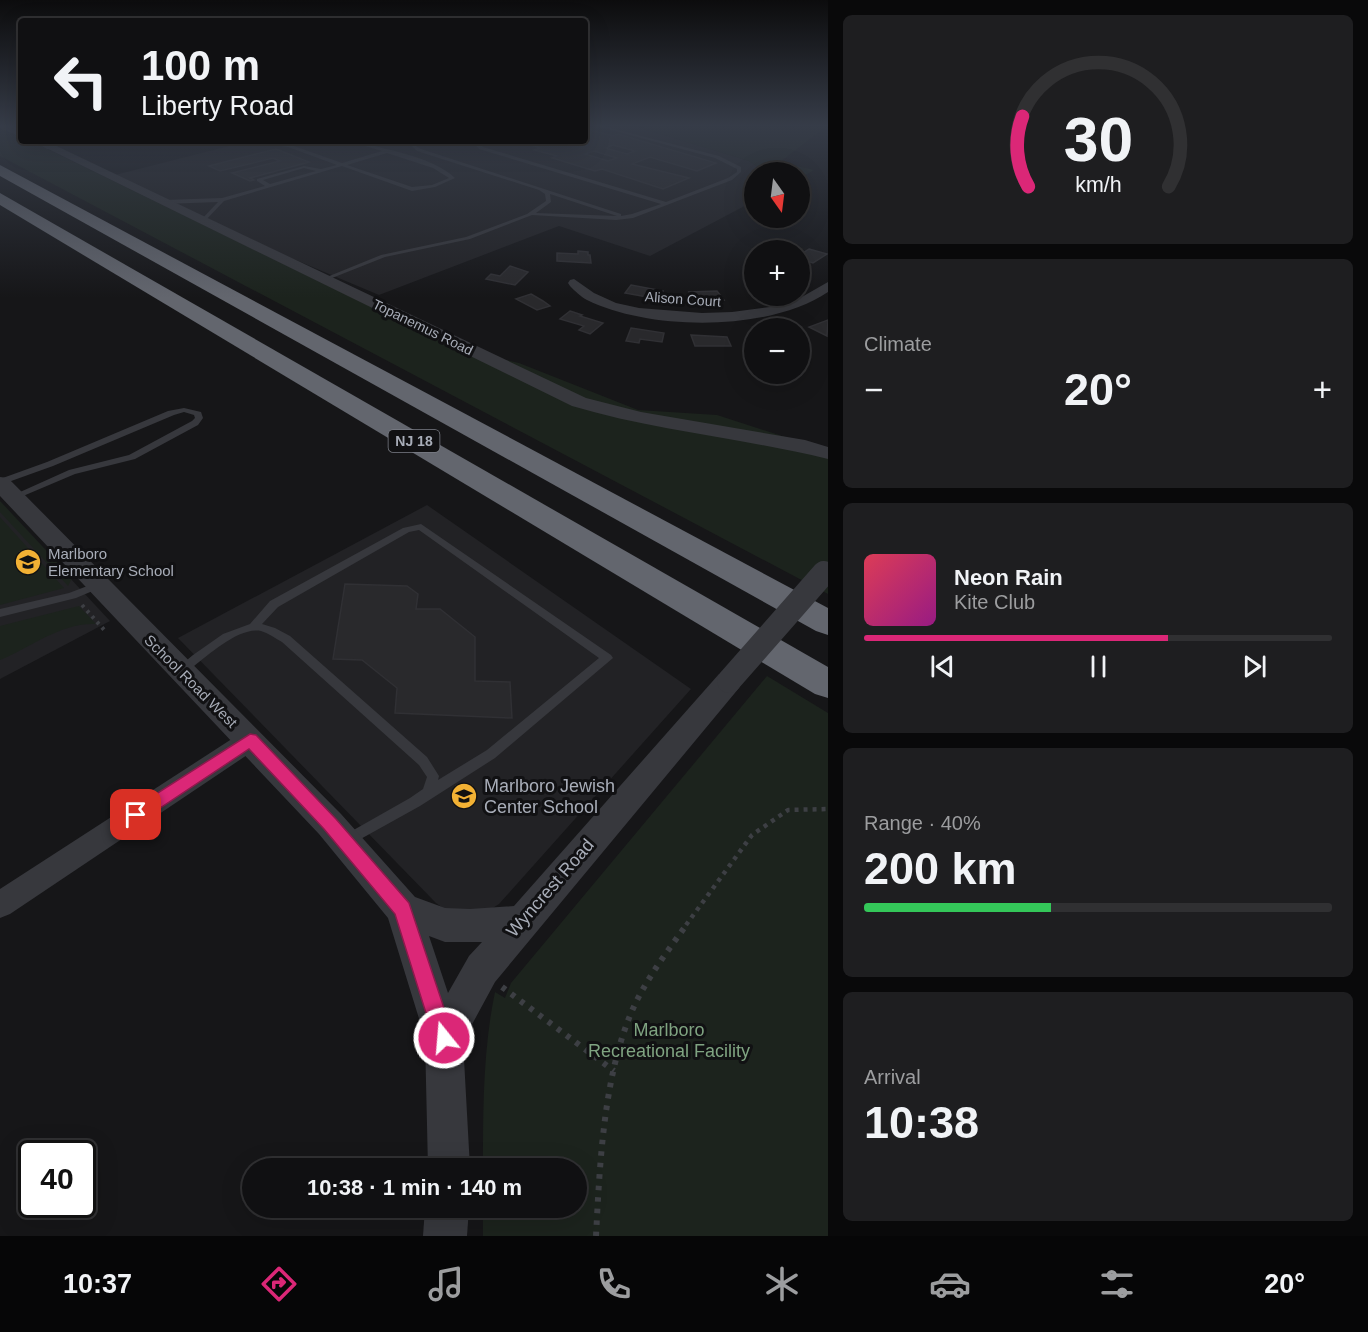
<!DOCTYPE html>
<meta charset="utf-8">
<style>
:root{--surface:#101012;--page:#1e1e20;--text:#f1f3f6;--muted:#9c9d9f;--line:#303032;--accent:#db2777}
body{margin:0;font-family:Helvetica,sans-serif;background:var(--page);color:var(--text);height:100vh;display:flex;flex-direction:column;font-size:22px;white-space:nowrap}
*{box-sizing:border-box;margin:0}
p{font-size:20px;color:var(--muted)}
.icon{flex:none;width:33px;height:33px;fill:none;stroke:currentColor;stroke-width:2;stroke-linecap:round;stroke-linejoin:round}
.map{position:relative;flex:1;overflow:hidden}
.sheet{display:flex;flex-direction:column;gap:15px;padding:15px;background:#09090a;width:540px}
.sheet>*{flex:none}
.hud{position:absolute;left:18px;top:18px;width:570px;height:126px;border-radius:6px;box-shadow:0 6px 24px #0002,0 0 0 2px var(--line);background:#101012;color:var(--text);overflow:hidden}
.needle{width:39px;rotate:166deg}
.tools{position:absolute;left:744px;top:162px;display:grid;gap:12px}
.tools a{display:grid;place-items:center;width:66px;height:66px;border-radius:50%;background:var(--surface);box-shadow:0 6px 24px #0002,0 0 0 2px var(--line);font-size:30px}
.speed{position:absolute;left:18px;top:1140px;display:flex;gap:12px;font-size:30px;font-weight:700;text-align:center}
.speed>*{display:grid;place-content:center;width:78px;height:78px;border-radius:50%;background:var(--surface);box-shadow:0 6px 24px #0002,0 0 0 2px var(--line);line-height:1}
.speed .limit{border:3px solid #111;border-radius:9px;background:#fff;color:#111}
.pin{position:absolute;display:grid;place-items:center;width:51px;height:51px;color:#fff;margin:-26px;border-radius:12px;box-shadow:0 3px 9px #0006}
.me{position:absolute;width:66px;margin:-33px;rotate:343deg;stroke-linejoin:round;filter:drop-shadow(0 0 4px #0008)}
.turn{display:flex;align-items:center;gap:21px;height:126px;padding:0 24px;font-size:27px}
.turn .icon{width:78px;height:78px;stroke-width:2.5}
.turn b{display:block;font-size:42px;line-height:51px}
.big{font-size:45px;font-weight:700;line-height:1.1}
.sheet .tile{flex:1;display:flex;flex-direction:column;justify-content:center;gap:9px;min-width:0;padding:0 21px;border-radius:9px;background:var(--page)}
.sheet .dial{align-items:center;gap:0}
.dial svg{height:156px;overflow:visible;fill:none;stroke:var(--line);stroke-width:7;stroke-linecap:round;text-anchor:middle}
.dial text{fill:var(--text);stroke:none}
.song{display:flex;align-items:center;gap:18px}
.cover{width:72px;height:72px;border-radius:9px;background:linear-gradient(135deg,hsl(350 70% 55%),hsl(310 70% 35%))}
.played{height:6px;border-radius:3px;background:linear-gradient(90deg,var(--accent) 65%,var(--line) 65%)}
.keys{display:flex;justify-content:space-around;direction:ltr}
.heat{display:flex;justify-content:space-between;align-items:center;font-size:33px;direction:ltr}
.charge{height:9px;border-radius:4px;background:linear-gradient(90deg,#34c759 40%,var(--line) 0)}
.trip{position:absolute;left:242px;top:1158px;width:345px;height:60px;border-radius:30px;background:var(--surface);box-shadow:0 6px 24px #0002,0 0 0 2px var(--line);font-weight:700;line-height:60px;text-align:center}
.tab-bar{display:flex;height:96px;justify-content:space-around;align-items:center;background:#060607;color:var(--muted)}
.tab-bar .icon{width:42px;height:42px}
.tab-bar .active{color:var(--accent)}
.tab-bar b{font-size:27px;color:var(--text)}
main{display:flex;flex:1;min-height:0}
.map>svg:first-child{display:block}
.built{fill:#222225}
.green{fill:#1c231d}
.building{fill:#29292c;stroke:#303034;stroke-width:1.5;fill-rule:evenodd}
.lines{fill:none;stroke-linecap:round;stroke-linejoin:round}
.path-far2{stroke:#3d3f44;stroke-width:4;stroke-dasharray:3 4.5;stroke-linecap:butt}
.path-far1{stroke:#3d3f44;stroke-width:4.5;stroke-dasharray:4 5;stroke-linecap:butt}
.path{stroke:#3d3f44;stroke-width:6;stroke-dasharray:4.5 7;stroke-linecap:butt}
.service{fill:#37383d;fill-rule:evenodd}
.minor{fill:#37383d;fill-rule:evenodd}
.tertiary{fill:#37383d;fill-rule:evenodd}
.motorway{fill:#63666e;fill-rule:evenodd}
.tertiary-bridge{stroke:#37383d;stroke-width:24}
.route{fill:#db2777;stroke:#8e194d;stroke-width:1.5}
.labels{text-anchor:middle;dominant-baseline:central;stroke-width:6;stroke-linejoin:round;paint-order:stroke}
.far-street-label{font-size:14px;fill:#a8adb8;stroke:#111113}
.shield{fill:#111113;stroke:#7b7e86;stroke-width:1.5}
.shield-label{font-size:14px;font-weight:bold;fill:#a8adb8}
.poi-label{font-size:15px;fill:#a8adb8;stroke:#111113;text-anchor:start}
.street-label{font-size:15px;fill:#a8adb8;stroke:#111113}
.near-poi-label{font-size:18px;fill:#a8adb8;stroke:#111113;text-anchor:start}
.near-street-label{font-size:18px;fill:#a8adb8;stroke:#111113}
.near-park-label{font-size:18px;fill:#7fa381;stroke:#111113}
</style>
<main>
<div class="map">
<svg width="828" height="1236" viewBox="0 0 828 1236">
<rect width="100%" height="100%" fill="#161618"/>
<g class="built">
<polygon points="585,125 627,125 641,128 749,161 766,172 754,172 754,201 650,256 559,226 379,295 291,258 115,175 249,141 585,141"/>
<polygon points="0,503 110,621 0,679"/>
<polygon points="427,505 691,689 499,904 488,911 448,912 436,903 178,638"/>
</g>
<g class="green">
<polygon points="654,125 828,125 780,162 814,170 800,178 800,172 766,172 749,161 641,128"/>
<polygon points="0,126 21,136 21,141 31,141 458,349 519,363 638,410 717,415 828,451 828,594 0,156"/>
<polygon points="0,501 72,578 68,586 0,512"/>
<polygon points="0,517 64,588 0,605"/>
<path d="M79,606L96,624C62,622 31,647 0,660V626Z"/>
<path d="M767,676L828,713V1236H483V1208H576V1168H483C483,1110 483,1049 495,992L505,998L511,983Z"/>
</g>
<g class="building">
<path d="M591,130L613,136L618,134L716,163L697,171L650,157L632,164L689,178L663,189L602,169L595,171L559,160L552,158L557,156L534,150L540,148L532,145L538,143L531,141H585V132ZM613,145L635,151L627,154L605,148ZM594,151L617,158L608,161L585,154Z"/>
<polygon points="276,149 309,162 250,178 254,180 250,181 232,173 280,161 273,158 220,171 209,166"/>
<polygon points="809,249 827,254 813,263 800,259 800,255"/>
<polygon points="578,251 588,252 588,255 590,255 591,263 557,261 557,253 578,254"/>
<polygon points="510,266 528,272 515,285 486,279 491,274 500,276"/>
<polygon points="631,285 663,291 658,299 625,293"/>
<polygon points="717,291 724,300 695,302 689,292"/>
<polygon points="531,294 543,301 550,306 537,310 516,299"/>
<polygon points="570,311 582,315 580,316 603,323 590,334 579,330 584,326 560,319"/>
<polygon points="828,320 827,336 809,327"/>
<polygon points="631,328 664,333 662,342 640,339 639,343 626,341"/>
<polygon points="691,335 727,337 731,346 695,346"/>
<polygon points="345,584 407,586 418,594 416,609 440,609 475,637 475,681 510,682 512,718 395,713 397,688 362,660 333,659"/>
</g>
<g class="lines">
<polyline class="path-far2" points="82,605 106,632"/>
<polyline class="path-far1" points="686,925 752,835 788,810 828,809"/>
<g class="path">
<polyline points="502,987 614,1071"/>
<path d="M596,1236C600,1160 604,1056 643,989C656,966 672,945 687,924"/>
</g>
<g class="service">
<path d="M593,125H599L719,156L741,167V172L732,180L633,218L616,220L532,215L470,239L385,257L327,280L322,279L381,255L466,237L527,214L546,201L545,194L539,190L417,151L412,146V141H416V146L421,149L621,214V216L632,214L661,204L479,149L472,141H477L483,147L666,202L728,178L737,172V169L715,158ZM550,194L617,216L536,213L551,202Z"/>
<path d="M279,141H288L279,144L291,145L342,163L382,151L348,141H355C386,150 432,156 455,178L435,187L412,191L342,166L224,201L203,223L200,221L218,202L164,204L161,202L164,200L222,198L265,186L257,181V179L304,166L321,169L337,165L288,147L268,144ZM387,153L433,168L449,178L432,185L412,187L347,165ZM304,168L316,171L270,184L263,180Z"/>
<polygon points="184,408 201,412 203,418 198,425 135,459 75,474 16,499 10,499 9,497 69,470 129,455 192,421 195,418 194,415 184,412 174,415 53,466 0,485 0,479 47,462 168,411"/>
<path d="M421,524L611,655L613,658L495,758L420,806L348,846L343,844L341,840L343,836L410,798L423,789L427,777L419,765L282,642C275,638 268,633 261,631C239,627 210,654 194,666C188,671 184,675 177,673L175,670L193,655L223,634L250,624L270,601L403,528ZM419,530L599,658L487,750L438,780L439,776L427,757L290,636L275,628L262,624L278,607L409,532Z"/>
<polygon points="98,582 103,585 102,587 76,598 0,617 0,609 69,593"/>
</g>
<g class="minor">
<polygon points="56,141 72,141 47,149 42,146"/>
<path d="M574,279L594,293L616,303L639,308L702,313L732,312L778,306L800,298L828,282V292C769,332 650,331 587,300C581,297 575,291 570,286L568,283L570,280Z"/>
<polygon points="250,730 259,733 262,740 259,747 10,914 0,918 0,889 241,733"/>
</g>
<g class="tertiary">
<polygon points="0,125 11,125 21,130 21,137 0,128"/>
<path d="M32,141H46L586,398L641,412L805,440L828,447V459C743,438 656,431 572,406Z"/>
<path d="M0,477L8,478L341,814L415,897L445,908L470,909L514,906L719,674L729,671L739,674L743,681L739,688L495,982L463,1041L470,1168H428L425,1038L388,918L319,834L0,496ZM429,936L445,942H482L469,956L448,993Z"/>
<polygon points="425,1208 469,1208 467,1236 423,1236"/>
</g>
<g class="motorway">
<polygon points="0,165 828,608 828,635 816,631 0,176"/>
<polygon points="0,193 828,667 828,698 815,694 0,205"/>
</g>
<polyline class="tertiary-bridge" points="729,681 824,573"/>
</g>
<linearGradient id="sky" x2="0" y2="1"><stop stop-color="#0c0c0d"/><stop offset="0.42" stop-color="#363c48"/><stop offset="1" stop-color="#363c48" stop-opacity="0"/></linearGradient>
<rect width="828" height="298" fill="url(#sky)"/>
<polygon class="route" points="250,734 256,735 336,819 409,903 454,1038 451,1045 444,1048 436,1045 395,914 324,829 249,749 142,820 136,822 131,820 128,815 131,810"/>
<defs>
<g id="school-disc" transform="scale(1.35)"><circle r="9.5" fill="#f2b134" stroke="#111113"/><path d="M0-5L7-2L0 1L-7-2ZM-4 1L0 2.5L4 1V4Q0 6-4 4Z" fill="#111"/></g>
</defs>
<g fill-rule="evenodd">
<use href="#school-disc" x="28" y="562"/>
<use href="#school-disc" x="464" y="796"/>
</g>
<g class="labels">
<g class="far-street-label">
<text transform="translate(683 299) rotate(4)">Alison Court</text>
<text transform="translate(423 327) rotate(26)">Topanemus Road</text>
</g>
<rect class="shield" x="388.5" y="430" width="51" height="22" rx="4.5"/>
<g class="shield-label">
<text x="414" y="441">NJ 18</text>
</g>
<g class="poi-label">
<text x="48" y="553">Marlboro<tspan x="48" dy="17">Elementary School</tspan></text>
</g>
<g class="street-label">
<text transform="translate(191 681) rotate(45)">School Road West</text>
</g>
<g class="near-poi-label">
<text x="484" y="786">Marlboro Jewish<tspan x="484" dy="21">Center School</tspan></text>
</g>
<g class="near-street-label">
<text transform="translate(550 888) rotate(-49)">Wyncrest Road</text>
</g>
<g class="near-park-label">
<text x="669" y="1030">Marlboro<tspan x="669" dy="21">Recreational Facility</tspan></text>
</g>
</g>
</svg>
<div class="tools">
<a><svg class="needle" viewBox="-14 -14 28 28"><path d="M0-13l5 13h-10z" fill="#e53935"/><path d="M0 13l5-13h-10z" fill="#9c9d9f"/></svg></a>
<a>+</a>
<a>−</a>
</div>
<div class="speed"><div class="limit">40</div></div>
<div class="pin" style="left:136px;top:815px;background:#d93025"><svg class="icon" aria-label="arrive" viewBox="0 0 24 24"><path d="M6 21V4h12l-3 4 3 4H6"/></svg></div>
<svg class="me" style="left:444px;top:1038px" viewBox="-20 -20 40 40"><circle r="17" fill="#db2777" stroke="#fff" stroke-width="3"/><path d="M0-11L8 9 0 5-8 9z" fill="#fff"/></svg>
<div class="trip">10:38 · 1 min · 140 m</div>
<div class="hud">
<div class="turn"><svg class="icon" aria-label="left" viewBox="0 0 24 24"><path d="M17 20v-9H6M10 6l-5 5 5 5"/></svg><div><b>100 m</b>Liberty Road</div></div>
</div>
</div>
<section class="sheet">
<div class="tile dial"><svg viewBox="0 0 100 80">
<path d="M14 69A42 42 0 1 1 86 69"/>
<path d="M14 69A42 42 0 0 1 11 33" stroke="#db2777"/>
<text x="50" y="56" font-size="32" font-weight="700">30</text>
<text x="50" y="72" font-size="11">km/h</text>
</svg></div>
<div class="tile"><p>Climate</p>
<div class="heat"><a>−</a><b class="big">20°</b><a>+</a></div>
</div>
<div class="tile">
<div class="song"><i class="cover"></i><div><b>Neon Rain</b><p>Kite Club</p></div></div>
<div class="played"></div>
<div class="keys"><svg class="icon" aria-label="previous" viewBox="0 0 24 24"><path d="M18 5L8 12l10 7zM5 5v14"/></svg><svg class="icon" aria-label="pause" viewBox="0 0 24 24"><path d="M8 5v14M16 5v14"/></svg><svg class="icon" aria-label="next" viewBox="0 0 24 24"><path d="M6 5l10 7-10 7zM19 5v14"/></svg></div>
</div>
<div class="tile"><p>Range · 40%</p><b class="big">200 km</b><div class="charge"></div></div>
<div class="tile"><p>Arrival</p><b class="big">10:38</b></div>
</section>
</main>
<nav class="tab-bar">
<b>10:37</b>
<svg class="icon active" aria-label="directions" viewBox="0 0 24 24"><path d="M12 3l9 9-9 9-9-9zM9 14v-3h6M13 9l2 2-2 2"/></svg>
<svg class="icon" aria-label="music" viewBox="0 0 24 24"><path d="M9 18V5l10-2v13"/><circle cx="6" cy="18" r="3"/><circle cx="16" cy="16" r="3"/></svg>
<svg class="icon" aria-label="phone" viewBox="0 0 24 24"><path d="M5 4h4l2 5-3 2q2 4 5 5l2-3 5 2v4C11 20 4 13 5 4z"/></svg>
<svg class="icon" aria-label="climate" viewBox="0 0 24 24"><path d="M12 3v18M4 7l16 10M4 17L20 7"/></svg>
<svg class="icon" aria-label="car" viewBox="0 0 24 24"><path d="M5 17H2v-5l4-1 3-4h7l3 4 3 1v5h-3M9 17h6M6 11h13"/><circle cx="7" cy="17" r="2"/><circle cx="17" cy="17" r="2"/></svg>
<svg class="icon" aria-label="filters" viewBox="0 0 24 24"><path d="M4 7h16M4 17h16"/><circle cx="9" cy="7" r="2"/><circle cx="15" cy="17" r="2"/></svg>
<b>20°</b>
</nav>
